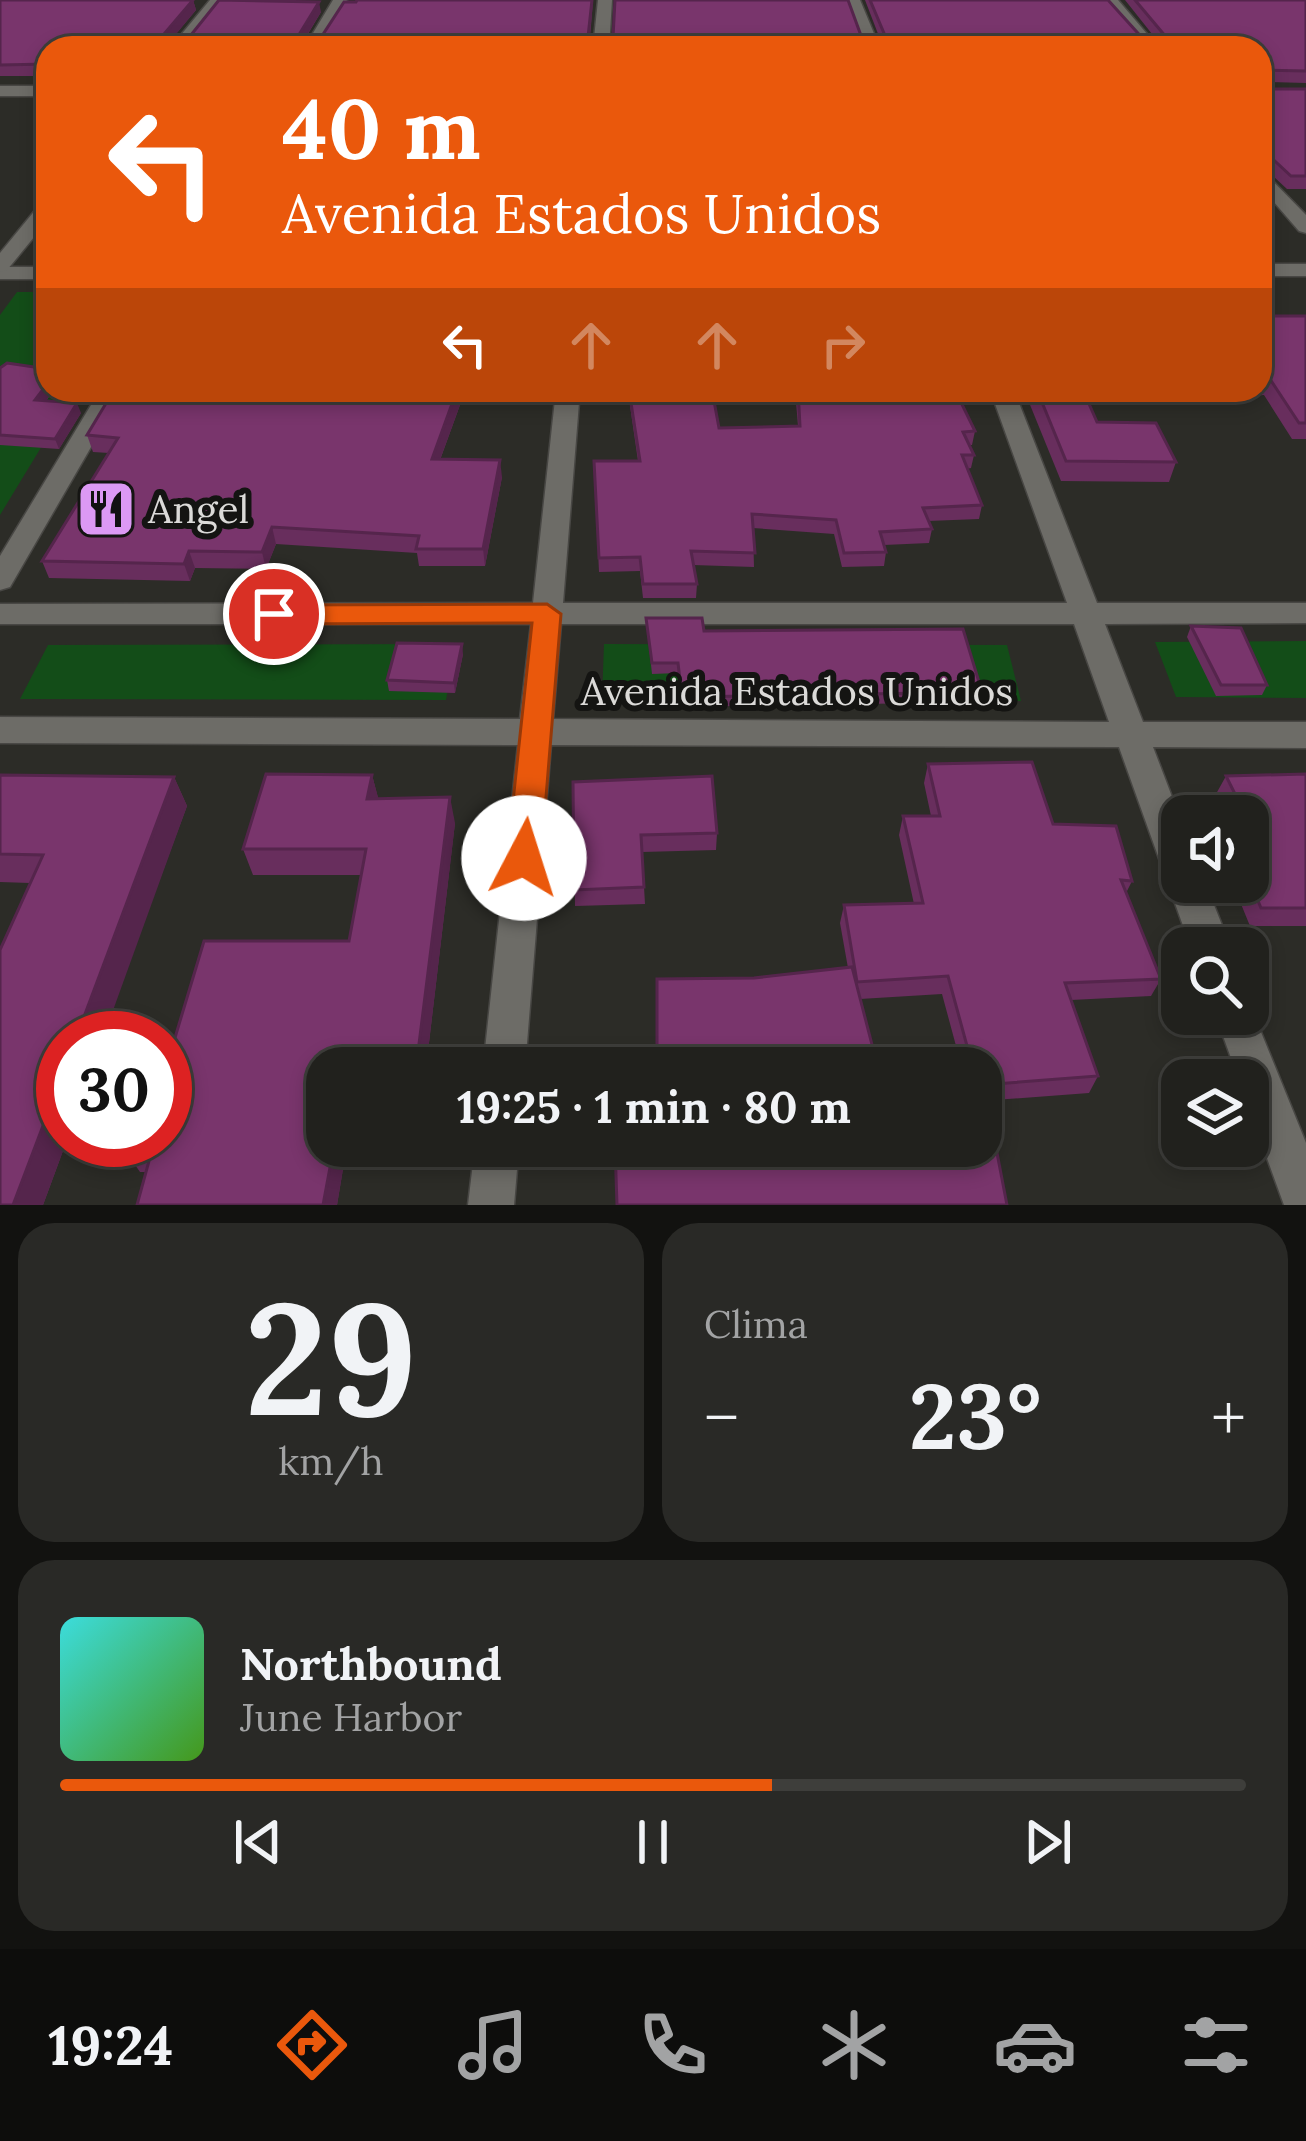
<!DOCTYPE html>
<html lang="es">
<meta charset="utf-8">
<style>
:root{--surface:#21211d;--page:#292926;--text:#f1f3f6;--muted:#a2a3a4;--line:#3e3e3b;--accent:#ea580c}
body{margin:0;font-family:Lora,serif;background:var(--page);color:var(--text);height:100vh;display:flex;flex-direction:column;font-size:45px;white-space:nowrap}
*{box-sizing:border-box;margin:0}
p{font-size:39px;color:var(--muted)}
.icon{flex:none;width:66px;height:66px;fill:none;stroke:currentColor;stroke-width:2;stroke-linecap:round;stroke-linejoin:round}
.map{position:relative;height:1205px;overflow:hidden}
.drawer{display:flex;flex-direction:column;gap:18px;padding:18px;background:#121210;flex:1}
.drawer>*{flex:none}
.top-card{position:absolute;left:36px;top:36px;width:1236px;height:366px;border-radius:36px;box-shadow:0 6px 18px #0003,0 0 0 3px var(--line);background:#ea580c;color:#fff;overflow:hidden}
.tools{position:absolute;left:1161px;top:795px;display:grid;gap:24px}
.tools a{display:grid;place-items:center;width:108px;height:108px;border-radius:24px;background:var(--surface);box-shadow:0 6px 18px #0003,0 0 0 3px var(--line);font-size:60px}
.speed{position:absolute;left:36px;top:1011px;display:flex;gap:24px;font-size:60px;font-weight:700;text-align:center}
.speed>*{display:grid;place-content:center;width:156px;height:156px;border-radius:50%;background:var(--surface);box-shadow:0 6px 18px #0003,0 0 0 3px var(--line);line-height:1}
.speed .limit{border:18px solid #d22;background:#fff;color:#111}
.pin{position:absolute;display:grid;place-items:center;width:102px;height:102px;color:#fff;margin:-51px;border:6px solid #fff;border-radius:50%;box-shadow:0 3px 12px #0007}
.me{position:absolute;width:132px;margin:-66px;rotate:5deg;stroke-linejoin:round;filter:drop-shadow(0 0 9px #0008)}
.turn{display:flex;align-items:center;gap:42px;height:252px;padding:0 48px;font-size:54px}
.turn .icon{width:156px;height:156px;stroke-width:2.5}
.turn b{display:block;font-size:84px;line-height:102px}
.lanes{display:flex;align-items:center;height:114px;padding:0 48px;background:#0003;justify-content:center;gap:60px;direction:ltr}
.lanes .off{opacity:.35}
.big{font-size:90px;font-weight:800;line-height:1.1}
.drawer .widget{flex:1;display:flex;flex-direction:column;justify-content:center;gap:18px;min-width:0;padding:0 42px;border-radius:36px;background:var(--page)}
.drawer .dial{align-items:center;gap:0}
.dial b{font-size:156px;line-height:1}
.song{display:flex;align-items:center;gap:36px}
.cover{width:144px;height:144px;border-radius:18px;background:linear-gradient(135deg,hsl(180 70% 55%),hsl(100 70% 35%))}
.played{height:12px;border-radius:6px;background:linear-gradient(90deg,var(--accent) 60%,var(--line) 60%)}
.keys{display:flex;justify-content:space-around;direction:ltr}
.heat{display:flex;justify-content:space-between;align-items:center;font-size:66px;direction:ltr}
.drawer .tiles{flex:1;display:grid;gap:18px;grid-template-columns:1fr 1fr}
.widget:last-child{grid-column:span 2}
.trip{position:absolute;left:306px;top:1047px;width:696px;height:120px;border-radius:36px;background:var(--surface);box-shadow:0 6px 18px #0003,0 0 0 3px var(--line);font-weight:800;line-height:120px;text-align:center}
.dock{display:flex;height:192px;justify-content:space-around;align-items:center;background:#0d0d0c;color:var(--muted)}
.dock .icon{width:84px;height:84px}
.dock .selected{color:var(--accent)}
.dock b{font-size:54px;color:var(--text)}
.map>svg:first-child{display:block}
.green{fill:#134d18}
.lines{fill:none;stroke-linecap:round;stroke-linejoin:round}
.street-casing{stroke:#484744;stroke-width:3}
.secondary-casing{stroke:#484744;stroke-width:3}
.street{fill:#6d6c67;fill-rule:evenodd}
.secondary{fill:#6d6c67;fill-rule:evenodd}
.wall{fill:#682e5d}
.shaded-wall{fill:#55254c}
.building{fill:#79356c;stroke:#55254c;stroke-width:3}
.route{fill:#ea580c;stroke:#983908;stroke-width:3}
.labels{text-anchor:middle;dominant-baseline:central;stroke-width:12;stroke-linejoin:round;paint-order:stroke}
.poi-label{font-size:39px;fill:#dbdad8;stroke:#141412;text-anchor:start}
.street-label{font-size:39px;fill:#dbdad8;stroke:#141412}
</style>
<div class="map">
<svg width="1306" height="1205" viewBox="0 0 1306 1205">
<rect width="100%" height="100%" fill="#2c2c27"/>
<g class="green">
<polygon points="17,292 48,292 48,390 76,390 0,515 0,315"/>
<polygon points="1306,641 1306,698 1176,697 1155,642"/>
<polygon points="456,644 446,700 20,699 48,645"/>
<polygon points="604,644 1007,645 1021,701 602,699"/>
</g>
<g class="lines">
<g class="street-casing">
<g id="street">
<polygon points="598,0 612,0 609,48 593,48"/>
<polygon points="846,0 860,0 880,48 864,48"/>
<polygon points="1103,0 1118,0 1159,48 1143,48"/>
<rect x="0" y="86" width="48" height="10"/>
<polygon points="1260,168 1306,215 1306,233 1299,231 1260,186"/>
<rect x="1260" y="264" width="46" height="12"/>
<rect x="0" y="267" width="48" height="12"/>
<path d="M556,390H580L563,603H1067L990,390H1014L1097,603H1306V623L1105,624L1143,722H1306V748L1153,747L1182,823V882H1205L1231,948H1191L1119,747L551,745L525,1068H483L518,745L0,743V717L520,719L531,624H0V604L533,603ZM561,624H1074L1109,722L553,719Z"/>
<polygon points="1248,1000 1306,1143 1306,1205 1284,1205 1248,1106 1248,1080 1239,1080 1215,1014 1248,1014"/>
<polygon points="475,1146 519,1146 514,1205 468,1205"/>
</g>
</g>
<g class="secondary-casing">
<g id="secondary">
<polygon points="210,0 224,0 186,48 170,48"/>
<polygon points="333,0 347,0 320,48 304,48"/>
<polygon points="48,201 48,220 7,270 0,272 0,253 41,203"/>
<polygon points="100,390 124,390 10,587 0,590 0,556"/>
</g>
</g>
<use href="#street" class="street"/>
<use href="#secondary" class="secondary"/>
</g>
<g class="wall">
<polygon points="0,0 193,0 196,10 170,41 187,40 321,12 305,39 318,42 593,0 590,38 593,42 863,41 880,39 865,0 1108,0 1146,42 1156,39 1125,0 1306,0 1306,83 48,48 48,76 0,76"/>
<polygon points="1260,85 1264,89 1306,89 1306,189 1287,189 1260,164 1260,181"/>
<polygon points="1260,316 1306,316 1306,439 1292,439 1264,395 1176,401 1167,390 1260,390"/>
<polygon points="0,368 48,390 54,390 46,401 81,413 59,449 0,445"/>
<polygon points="145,390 476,390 476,394 464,394 440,460 502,477 485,566 419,566 417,553 276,544 266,569 195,568 190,581 49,578 42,561 109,453 93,452 87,435 137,402"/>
<polygon points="609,390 712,390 719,428 798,426 795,390 955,390 975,431 972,445 969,445 974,455 971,468 967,469 982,505 979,519 928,521 932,529 929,543 884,545 886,552 884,566 842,567 834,534 753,528 754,567 693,565 697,584 696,598 643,598 640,571 599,572 594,461 638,461 629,399 610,400"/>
<polygon points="1024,390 1083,390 1097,422 1176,462 1169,482 1061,481"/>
<polygon points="646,618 704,631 982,692 979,702 682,707 678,673 652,674"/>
<polygon points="1191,626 1267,685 1262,695 1216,696 1187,637"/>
<polygon points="463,654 455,693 389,691 387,680"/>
<polygon points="928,764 1053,824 1132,881 1126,893 1161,979 1151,996 1071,1000 1098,1076 1089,1093 981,1101 981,1068 962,1068 942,994 860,999 754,978 848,968 840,923 844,905 914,904 899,835 903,816 931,816 924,783"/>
<polygon points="1306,774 1306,926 1250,926 1232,882 1248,882 1248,816 1227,816 1216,794 1226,776"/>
<polygon points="0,775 174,777 187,806 63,1140 67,1140 43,1205 0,1205 30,883 0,882"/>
<polygon points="372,775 378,798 455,823 426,1068 327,1068 327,1146 416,1146 414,1162 344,1163 337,1205 137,1205 146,1172 140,1172 124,1149 349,941 361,875 253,875 243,849"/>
<polygon points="573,782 717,833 716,850 642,852 645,904 575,906"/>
</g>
<g class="shaded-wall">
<polygon points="193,0 196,10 167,45 164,34"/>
<polygon points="319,2 321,12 299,48 297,38"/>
<polygon points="48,383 48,390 54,390 39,410 35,400"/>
<polygon points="457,390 463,390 464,394 434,476 432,459"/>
<polygon points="77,403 81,413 59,449 55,439"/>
<polygon points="500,460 502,477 485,566 483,549"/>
<polygon points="272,527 276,544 266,569 262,552"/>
<polygon points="189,551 195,568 190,581 184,564"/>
<polygon points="462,644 463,654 455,693 454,683"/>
<polygon points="372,775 379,801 367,799"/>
<polygon points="174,777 187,806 103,1038 76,1038"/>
<polygon points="450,797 455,823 426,1068 416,1068"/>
<polygon points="63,1073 63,1140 67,1140 43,1205 13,1205"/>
<polygon points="334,1146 337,1146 344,1163 337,1205 323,1205"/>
<polygon points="409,1146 416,1146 414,1162"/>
</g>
<g class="building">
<polygon points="0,0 193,0 164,34 167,42 187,40 219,0 319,2 297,38 318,42 344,2 356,2 357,0 592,0 588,37 593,42 613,37 615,0 848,0 863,41 886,38 870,0 1108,0 1146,42 1166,37 1135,0 1306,0 1306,71 1264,70 1260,82 1260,48 48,48 48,64 0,65"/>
<polygon points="1260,85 1264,89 1306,89 1306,176 1291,176 1264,151 1260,155"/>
<polygon points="1260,316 1306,316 1306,423 1299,423 1270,379 1260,380"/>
<polygon points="7,363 48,369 48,383 35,400 77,403 55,439 0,435 0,368"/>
<polygon points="145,390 457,390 432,459 500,460 483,549 416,549 419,536 272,527 262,552 189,551 184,564 42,561 118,438 87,435 108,400 137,402"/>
<polygon points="629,390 712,390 719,428 800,426 798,390 955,390 975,431 963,432 974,455 962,455 982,505 923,508 932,529 880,532 886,552 844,553 836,520 752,514 755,553 691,551 697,584 643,584 640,557 599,558 594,461 640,461"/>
<polygon points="1037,390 1083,390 1097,422 1156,423 1176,462 1066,461"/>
<polygon points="646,618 702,618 704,631 963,629 982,692 682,697 678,663 652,663"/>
<polygon points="1191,626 1241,628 1267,685 1221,685"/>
<polygon points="397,643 462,644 454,683 387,680"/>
<polygon points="1032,762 1053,824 1116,826 1132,881 1121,880 1161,979 1065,983 1098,1076 981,1085 981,1068 973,1068 948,976 857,982 844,905 923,903 903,816 940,816 928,764"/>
<polygon points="266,774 372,775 367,799 450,797 416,1068 327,1068 327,1146 334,1146 323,1205 137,1205 152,1150 124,1149 127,1140 165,1140 165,1071 204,941 349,941 366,849 243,849"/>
<polygon points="1306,774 1306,908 1261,908 1248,877 1248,816 1246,816 1226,776"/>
<polygon points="0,775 174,777 76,1038 63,1038 63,1073 13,1205 0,1205 0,950 43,855 0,854"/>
<polygon points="712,776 717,833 641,835 644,887 574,890 573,782"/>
<polygon points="852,967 878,1068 657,1068 657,979 754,978"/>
<polygon points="981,1106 988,1106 1007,1205 617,1205 615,1146 981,1146"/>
</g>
<polygon class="route" points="547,604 561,614 541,858 536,868 524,872 512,868 507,858 532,623 274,624 260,614 274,605"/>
<defs>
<g id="restaurant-square" transform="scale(3)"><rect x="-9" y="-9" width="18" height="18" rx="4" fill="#dc99f4" stroke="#141412"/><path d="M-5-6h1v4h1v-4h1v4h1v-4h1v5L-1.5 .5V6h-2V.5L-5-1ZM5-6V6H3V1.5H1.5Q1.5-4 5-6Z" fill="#111"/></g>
</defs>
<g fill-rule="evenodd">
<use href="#restaurant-square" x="106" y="509"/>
</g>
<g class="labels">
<g class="poi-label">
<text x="148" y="509">Angel</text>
</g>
<g class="street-label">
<text x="797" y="691">Avenida Estados Unidos</text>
</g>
</g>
</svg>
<div class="tools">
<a><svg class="icon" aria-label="sound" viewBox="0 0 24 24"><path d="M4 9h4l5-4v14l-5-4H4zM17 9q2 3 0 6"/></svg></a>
<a><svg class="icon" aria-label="search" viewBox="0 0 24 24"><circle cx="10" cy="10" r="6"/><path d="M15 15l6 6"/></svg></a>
<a><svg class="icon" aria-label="layers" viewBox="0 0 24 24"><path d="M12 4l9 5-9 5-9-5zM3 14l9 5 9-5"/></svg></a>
</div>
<div class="speed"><div class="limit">30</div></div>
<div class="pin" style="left:274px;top:614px;background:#d93025"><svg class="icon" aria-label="arrive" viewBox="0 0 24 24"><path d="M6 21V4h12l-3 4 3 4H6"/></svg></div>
<svg class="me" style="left:524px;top:858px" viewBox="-20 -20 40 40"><circle r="19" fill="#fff"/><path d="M0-13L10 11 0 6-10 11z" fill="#ea580c"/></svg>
<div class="trip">19:25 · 1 min · 80 m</div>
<div class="top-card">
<div class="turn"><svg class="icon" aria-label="left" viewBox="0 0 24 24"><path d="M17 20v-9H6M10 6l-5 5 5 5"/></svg><div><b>40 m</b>Avenida Estados Unidos</div></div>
<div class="lanes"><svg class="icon" aria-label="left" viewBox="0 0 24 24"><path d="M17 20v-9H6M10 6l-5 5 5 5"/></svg><svg class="icon off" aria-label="ahead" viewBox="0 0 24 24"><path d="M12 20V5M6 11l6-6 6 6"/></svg><svg class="icon off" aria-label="ahead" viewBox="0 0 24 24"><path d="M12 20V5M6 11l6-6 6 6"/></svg><svg class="icon off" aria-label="right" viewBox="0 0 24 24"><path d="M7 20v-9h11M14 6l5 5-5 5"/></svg></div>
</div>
</div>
<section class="drawer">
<div class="tiles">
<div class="widget dial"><b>29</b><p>km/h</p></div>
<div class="widget"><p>Clima</p>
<div class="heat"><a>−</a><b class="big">23°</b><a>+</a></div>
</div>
<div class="widget">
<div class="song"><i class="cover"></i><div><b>Northbound</b><p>June Harbor</p></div></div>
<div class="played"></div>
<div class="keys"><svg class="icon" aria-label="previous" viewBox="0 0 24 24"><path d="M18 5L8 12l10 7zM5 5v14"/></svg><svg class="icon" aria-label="pause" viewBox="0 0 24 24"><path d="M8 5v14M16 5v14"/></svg><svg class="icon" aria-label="next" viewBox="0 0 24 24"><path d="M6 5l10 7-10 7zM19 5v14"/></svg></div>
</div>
</div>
</section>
<nav class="dock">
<b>19:24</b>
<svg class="icon selected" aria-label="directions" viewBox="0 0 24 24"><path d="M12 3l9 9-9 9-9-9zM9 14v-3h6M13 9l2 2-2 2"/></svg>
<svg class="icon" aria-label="music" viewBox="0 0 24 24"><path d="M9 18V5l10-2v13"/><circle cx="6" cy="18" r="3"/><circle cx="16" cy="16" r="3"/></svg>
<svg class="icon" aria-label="phone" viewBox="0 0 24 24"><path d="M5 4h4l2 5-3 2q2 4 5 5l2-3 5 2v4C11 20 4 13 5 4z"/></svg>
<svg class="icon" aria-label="climate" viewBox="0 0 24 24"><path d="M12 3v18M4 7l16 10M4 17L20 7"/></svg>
<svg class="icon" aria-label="car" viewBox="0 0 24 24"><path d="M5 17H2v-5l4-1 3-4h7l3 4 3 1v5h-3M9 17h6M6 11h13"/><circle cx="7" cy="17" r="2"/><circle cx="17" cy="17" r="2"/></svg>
<svg class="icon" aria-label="filters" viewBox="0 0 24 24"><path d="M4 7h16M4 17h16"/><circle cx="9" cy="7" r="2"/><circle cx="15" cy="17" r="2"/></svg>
</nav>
